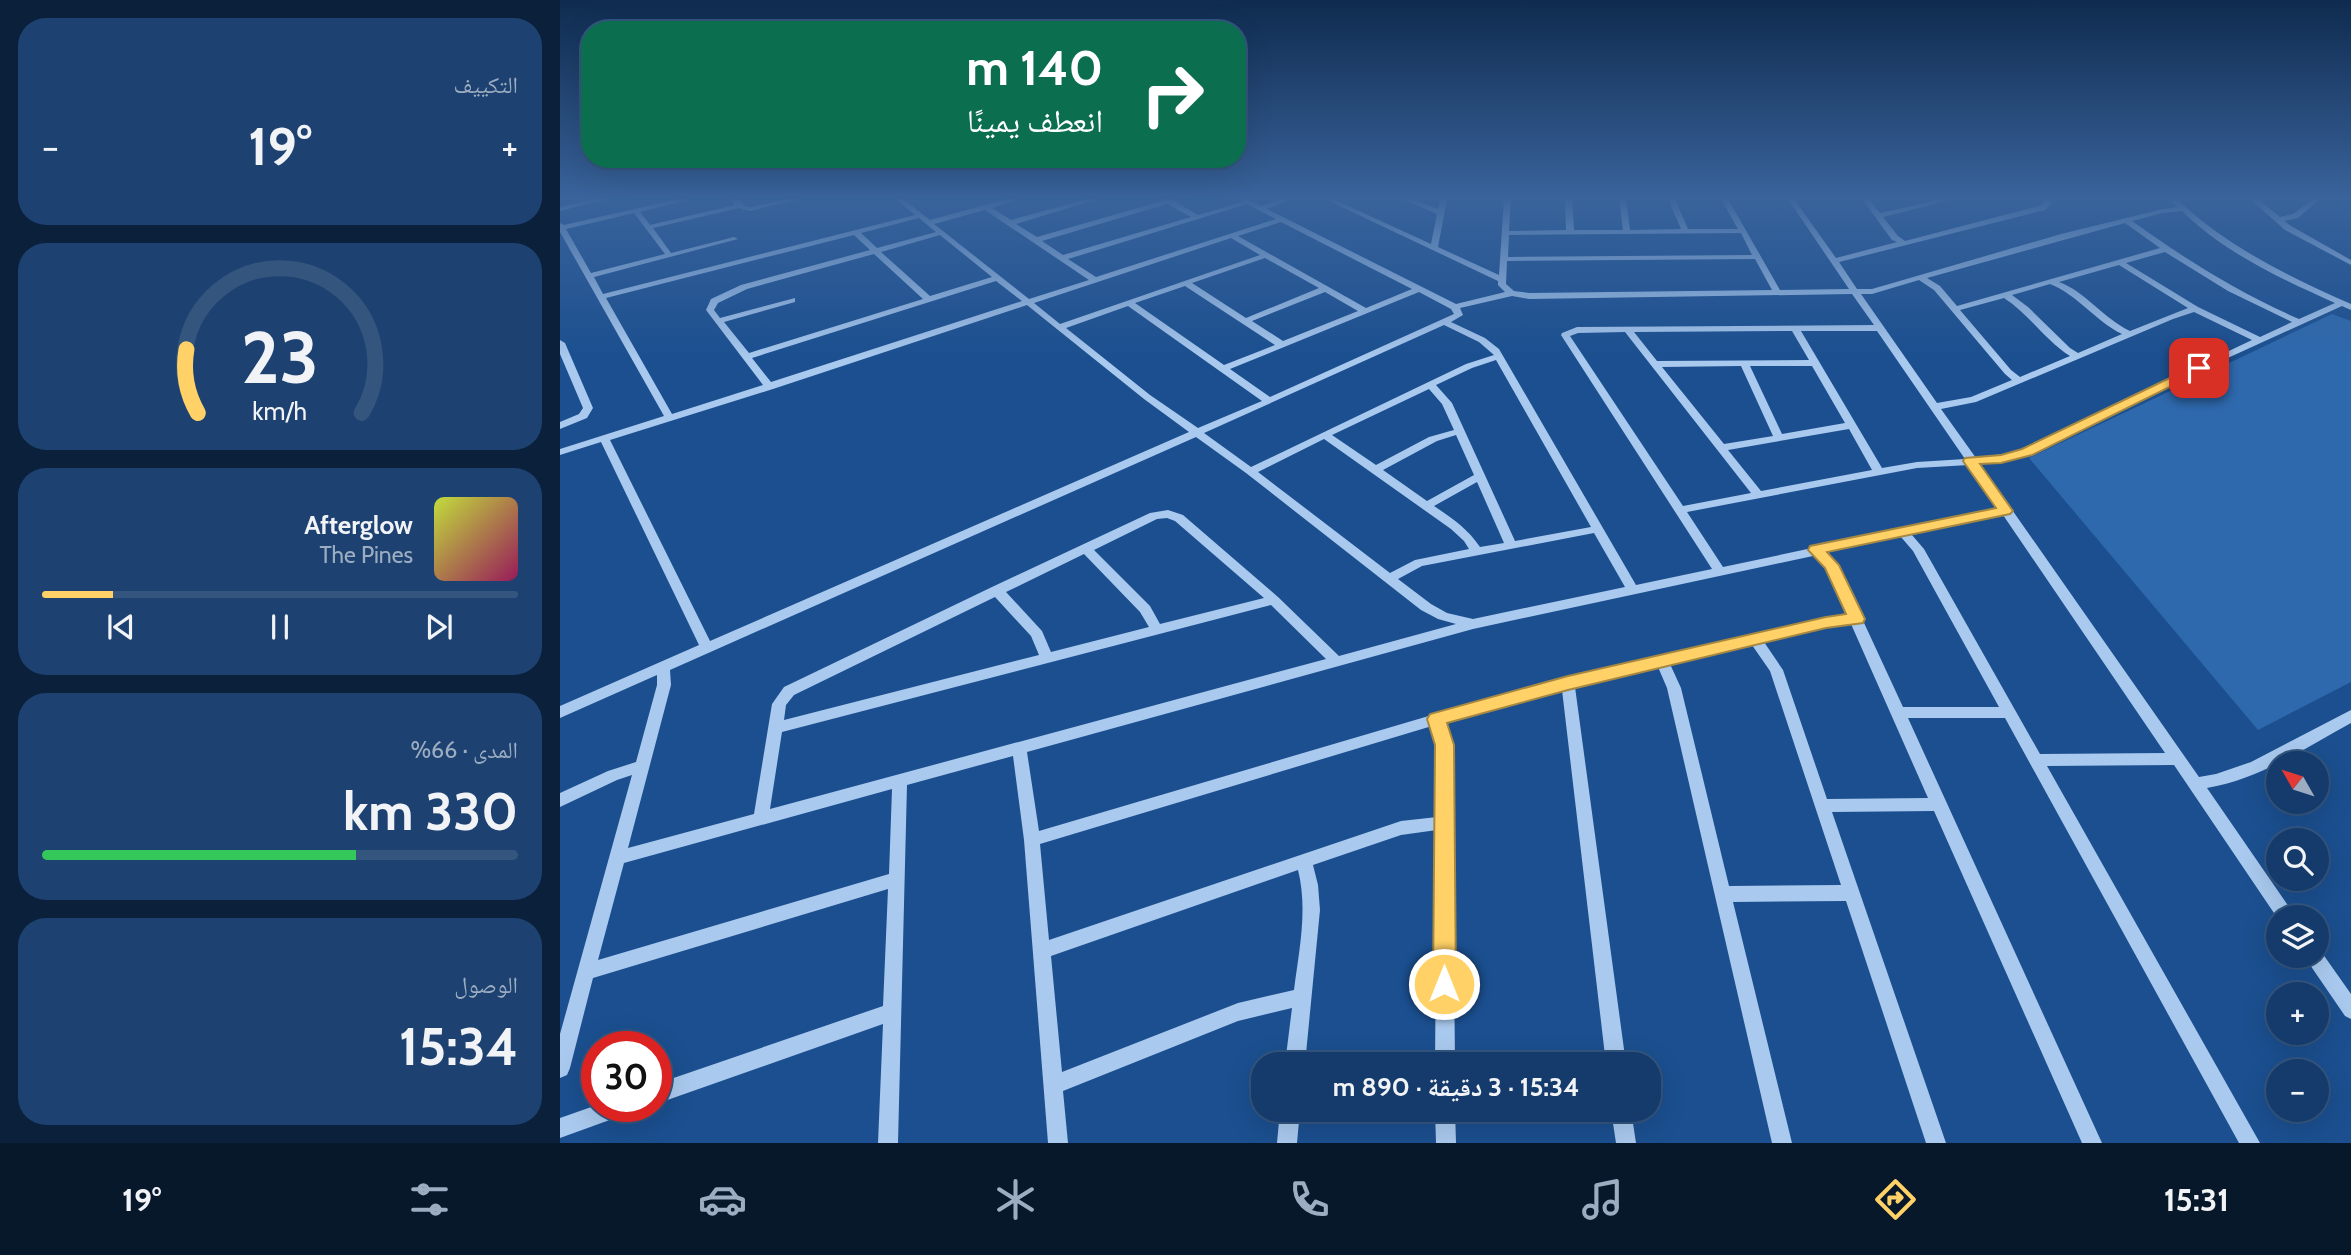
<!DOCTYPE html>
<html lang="ar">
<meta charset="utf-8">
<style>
:root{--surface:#143b6b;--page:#1d4271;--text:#f1f3f6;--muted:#9dadc1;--line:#33557e;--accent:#ffd166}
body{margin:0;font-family:Cabin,"Noto Naskh Arabic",sans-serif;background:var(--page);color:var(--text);direction:rtl;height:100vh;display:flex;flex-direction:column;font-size:26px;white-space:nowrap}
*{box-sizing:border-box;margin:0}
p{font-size:23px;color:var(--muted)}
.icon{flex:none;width:38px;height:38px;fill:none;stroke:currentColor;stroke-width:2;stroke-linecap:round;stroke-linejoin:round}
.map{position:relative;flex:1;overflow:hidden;direction:ltr}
.drawer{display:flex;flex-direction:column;gap:18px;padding:18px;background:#0b203b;width:560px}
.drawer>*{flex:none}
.hud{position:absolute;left:21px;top:21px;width:665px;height:147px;border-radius:28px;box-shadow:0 7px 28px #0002,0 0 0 2px var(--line);direction:rtl;background:#0b6e4f;color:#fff;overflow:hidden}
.needle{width:46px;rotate:309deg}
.fabs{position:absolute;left:1706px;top:751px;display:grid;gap:14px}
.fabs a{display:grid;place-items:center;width:63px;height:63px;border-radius:50%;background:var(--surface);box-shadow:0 7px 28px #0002,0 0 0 2px var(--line);font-size:35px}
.speed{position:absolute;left:21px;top:1031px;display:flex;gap:14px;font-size:35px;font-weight:700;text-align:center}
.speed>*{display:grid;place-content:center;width:91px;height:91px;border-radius:50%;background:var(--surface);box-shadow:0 7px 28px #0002,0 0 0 2px var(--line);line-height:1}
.speed .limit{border:10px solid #d22;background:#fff;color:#111}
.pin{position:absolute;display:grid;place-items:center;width:60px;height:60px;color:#fff;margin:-30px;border-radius:14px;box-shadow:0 4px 10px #0006}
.me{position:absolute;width:77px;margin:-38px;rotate:0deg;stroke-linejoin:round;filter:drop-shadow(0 0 5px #0008)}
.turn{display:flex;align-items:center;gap:24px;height:147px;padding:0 28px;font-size:32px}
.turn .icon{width:91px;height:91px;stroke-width:2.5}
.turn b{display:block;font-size:49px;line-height:60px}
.big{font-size:52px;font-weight:700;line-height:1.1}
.drawer .widget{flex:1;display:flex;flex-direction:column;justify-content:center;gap:10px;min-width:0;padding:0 24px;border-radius:28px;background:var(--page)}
.drawer .dial{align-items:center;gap:0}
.dial svg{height:182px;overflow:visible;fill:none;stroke:var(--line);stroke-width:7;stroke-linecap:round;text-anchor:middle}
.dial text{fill:var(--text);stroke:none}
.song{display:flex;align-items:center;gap:21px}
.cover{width:84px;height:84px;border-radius:10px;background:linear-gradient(135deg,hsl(70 70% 55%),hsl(330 70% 35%))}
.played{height:7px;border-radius:4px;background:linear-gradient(90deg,var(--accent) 15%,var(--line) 15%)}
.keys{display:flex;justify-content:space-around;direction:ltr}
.heat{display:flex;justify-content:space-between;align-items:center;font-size:38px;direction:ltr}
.charge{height:10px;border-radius:5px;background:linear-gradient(90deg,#34c759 66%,var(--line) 0)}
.trip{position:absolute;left:691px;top:1052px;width:410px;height:70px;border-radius:28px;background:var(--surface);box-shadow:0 7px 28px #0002,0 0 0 2px var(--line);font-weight:700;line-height:70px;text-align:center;direction:rtl}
.tab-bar{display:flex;height:112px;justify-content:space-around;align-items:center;background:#08182b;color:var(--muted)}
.tab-bar .icon{width:49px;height:49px}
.tab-bar .current{color:var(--accent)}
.tab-bar b{font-size:32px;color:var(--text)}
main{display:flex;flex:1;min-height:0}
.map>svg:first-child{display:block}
.green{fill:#2e69ad}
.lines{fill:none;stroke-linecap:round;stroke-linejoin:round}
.minor{fill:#a9c9ee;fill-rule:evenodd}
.route{fill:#ffd166;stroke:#a68842;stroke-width:2}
</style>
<main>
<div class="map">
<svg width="1791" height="1143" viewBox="0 0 1791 1143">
<rect width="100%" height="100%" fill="#1b4f8f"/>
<polygon class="green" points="1772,314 1791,321 1791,682 1698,730 1469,458"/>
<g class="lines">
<g class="minor">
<polygon points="34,199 47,199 0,211 0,207"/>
<path d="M118,199H131L80,212L90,225L175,205L171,199H177L185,206L190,207L227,199H240L190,211L179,208L93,228L111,253L174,237L178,239L34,277L43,294L355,215L336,199H343L370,220L447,199H458L432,208L451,220L527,199H538L456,224L477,237L602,201L601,199H611L638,215L682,202L679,199H687L701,206L722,199H732L707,209L896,304L945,292L938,285V281L765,199H773L871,244L877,214L842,199H852L878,209L881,199H887L878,247L939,275L944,199H951L949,231L1006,230L1005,199H1012L1014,230H1063L1059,199H1066L1070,230L1121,229L1108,199H1115L1128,229H1178L1161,199H1168L1220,290L1289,289L1228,199H1234L1276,258L1337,242L1332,240L1302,199H1309L1320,213L1382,199H1394L1323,217L1338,236L1345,241L1479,206L1483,203V199H1490L1491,204L1485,210L1279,262L1297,289H1312L1501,234L1603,209L1618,207L1609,199H1617C1667,247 1728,276 1791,304V310L1782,306L1626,377L1463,456L1420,464L1639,777L1656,774L1691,762L1791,710V723C1745,748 1700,779 1647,788L1736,917H1718V919L1614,765L1487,766L1700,1143H1679L1445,718H1348L1542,1143H1522L1374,811L1272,812L1386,1143H1366L1286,901L1173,902L1232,1143H1212L1107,688L1098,667L1015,687L1066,1064H1046L1002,690L940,705L884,722L890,736L892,755L895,1064H875L877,830L841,835L753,865L758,885L760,910L745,1064H725L732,1008L678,1021L503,1091L508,1143H488L464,840L453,756L347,785L338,1143H318L323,1024L96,1104V1084L323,1006L328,889L33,978L10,1068L7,1075L0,1078V1034L72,775L57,780L0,807V793L48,771L76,762L97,685V675L0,718V706L139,645L41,442L0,455V449L104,416L0,232V223L4,225ZM607,204L631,217L503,255L482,241ZM687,204L716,219L536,277L508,259ZM425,210L529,280L469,299L374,224ZM1622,211C1665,253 1721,279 1775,303L1739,319C1679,293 1625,259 1572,221L1603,213ZM74,213L105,254L31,273L6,229ZM359,218L376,232L317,248L301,233ZM721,222L852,289L806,308L678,236ZM1565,223L1600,248L1397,306L1380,286L1367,278ZM1181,233L1192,255L948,257L949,235ZM294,235L310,250L181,285L151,299L146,310L203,385L112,414L46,298ZM380,235L432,277L370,296L321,252ZM671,238L700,255L500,324L474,303ZM1605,252L1668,291L1732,322L1700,337L1638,307L1566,263ZM314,254L363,299L189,353L164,322L235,302V298L160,318L154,310L158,303L187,289ZM705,258L759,288L686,318L632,283ZM1195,259L1212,290L969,293L954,291L946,284L947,261ZM1559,265L1628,308L1570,331C1543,318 1526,292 1499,282ZM1359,280L1374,290L1445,374L1452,380L1411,397L1377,403L1301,294H1312ZM436,281L462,301L211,382L192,358ZM1490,284C1518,295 1535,321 1562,334L1518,353L1510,348L1468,307L1452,295ZM625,286L715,345L664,365L575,303ZM765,292L798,311L723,341L692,321ZM859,292L891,309L894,314L710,397L670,369ZM1292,294L1314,325L1017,327L1002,333L1001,335L1152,569L1076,585L939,349L925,338L891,322L903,315L900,308L952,296L969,299ZM1444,298C1469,314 1485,340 1510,356L1460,377L1451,370L1400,310ZM467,305L584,399L629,432L150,641L50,440L213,389ZM568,306L702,401L638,428L590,395L506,328ZM1634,312L1692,340L1456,452L1416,458L1381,409L1416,402L1613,319ZM884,325L919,342L934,355L906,364L691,467L644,433ZM1232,331L1249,360L1097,361L1074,332ZM1241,331H1317L1405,459L1357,462L1322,468ZM1065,332L1191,493L1123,506L1010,336L1018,333ZM936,360L1031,527L955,541L892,403L876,385L912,368ZM1181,366L1213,436L1164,444L1102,367ZM1190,366H1252L1285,423L1222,434ZM869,389L882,404L894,430L869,437L816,465L772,435ZM1289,429L1312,470L1201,491L1168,450ZM896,435L914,475L867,501L823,470L877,441ZM636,437L686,473L861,610L878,619L896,624L779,656L718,597L623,515L608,510L590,513L432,587L224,687L212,704L194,814L68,848L111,685L110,670ZM764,439L891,529L904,541L909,549L855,560L830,573L698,472ZM1409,465L1439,509L1346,528L1342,527L1337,530L1163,567L1127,512L1357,468ZM917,482L944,543L920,547C908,529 892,518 874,506ZM1443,515L1605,753L1480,754L1364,549L1352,535ZM607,518L615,521L704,598L600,624L590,606L534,550L597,519ZM1034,533L1065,587L913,619L887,613L871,604L838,579L862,566ZM1341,537L1353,551L1439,707H1343L1280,571L1265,553ZM524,554L580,612L589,627L491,652L482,631L446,592ZM1253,556L1269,573L1288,615L1266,617L940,695L479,831L467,752L913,629ZM435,597L471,636L479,655L224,720L226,705L234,695ZM711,605L766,659L210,809L222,732ZM1291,624L1368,798L1267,799L1223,670L1204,642L1266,627ZM1192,645L1210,671L1281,885L1169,886L1121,688L1110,664ZM872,726C883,753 877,788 877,817L841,821L489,940L480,844ZM332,789L329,874L38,960L64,863ZM738,870C748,910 739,950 734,990L678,1003L502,1072L491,956Z"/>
<polygon points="1690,199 1698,199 1720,217 1733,214 1753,199 1760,199 1738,218 1724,221 1731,226 1791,260 1791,265 1725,230"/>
<polygon points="0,340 5,343 33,408 27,418 0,429 0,422 19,414 23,408 0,354"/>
<polygon points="1757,949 1760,950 1791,994 1791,1019 1785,1016 1748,962 1745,956 1757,956"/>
<polygon points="37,1105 72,1106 69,1113 0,1138 0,1118"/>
<polygon points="720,1110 740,1110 737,1143 717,1143"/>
<polygon points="875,1110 895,1110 896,1143 876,1143"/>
<polygon points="1051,1110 1071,1110 1076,1143 1056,1143"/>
</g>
</g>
<linearGradient id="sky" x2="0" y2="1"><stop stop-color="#0f2b4f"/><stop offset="0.55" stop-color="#39639b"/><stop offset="1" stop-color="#39639b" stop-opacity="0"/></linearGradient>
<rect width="1791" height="359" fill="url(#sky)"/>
<polygon class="route" points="1639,364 1646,368 1644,370 1472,455 1441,463 1420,464 1453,511 1450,514 1267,552 1279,565 1305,619 1303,623 1266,628 1008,690 887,723 894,745 896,984 893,992 884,995 876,992 873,984 875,745 867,719 870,714 1008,676 1266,617 1286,614 1265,568 1248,550 1250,546 1436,508 1403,461 1405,458 1441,455 1462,449"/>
</svg>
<div class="fabs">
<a><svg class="needle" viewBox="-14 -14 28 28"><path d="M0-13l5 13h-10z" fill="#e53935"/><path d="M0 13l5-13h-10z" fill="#9dadc1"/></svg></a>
<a><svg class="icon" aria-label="search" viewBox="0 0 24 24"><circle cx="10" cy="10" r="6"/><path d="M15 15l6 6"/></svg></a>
<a><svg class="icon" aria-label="layers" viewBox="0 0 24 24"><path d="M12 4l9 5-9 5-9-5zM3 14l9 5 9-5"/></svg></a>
<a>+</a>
<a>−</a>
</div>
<div class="speed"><div class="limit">30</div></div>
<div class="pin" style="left:1639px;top:368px;background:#d93025"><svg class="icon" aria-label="arrive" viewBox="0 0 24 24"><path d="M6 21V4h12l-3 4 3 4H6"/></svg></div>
<svg class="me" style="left:884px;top:984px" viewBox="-20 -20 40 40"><circle r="17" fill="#ffd166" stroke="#fff" stroke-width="3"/><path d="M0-11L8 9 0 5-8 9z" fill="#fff"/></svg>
<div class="trip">15:34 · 3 دقيقة · 890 m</div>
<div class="hud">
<div class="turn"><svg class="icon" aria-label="right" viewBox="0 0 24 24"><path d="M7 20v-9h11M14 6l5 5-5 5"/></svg><div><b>140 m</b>انعطف يمينًا</div></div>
</div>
</div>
<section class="drawer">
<div class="widget"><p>التكييف</p>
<div class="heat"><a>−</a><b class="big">19°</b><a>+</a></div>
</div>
<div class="widget dial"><svg viewBox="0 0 100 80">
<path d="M14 69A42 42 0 1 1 86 69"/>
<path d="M14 69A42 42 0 0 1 9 41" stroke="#ffd166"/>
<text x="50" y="56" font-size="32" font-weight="700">23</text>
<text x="50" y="72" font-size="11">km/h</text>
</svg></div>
<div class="widget">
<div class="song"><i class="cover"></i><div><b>Afterglow</b><p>The Pines</p></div></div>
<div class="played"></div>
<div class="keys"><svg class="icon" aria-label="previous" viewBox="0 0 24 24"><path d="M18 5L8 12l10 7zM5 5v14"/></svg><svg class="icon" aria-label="pause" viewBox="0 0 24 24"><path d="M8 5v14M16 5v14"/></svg><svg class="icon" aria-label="next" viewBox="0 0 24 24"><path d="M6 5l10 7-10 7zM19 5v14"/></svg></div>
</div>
<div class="widget"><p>المدى · 66%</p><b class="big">330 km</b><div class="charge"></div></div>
<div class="widget"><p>الوصول</p><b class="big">15:34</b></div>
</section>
</main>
<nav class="tab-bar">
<b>15:31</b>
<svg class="icon current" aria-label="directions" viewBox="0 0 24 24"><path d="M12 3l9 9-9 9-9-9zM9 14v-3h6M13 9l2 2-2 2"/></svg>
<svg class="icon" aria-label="music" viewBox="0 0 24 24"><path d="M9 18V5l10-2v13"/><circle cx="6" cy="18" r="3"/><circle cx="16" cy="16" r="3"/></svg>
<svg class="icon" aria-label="phone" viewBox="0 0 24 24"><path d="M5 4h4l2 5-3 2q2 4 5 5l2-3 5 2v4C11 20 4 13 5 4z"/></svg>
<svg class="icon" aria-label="climate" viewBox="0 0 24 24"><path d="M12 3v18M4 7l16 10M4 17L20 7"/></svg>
<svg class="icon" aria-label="car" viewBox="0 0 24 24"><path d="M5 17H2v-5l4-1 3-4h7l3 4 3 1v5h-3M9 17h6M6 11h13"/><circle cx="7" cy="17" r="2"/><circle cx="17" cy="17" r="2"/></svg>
<svg class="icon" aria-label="filters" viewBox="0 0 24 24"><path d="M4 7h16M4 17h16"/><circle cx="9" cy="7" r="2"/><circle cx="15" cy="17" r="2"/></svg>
<b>19°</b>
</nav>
